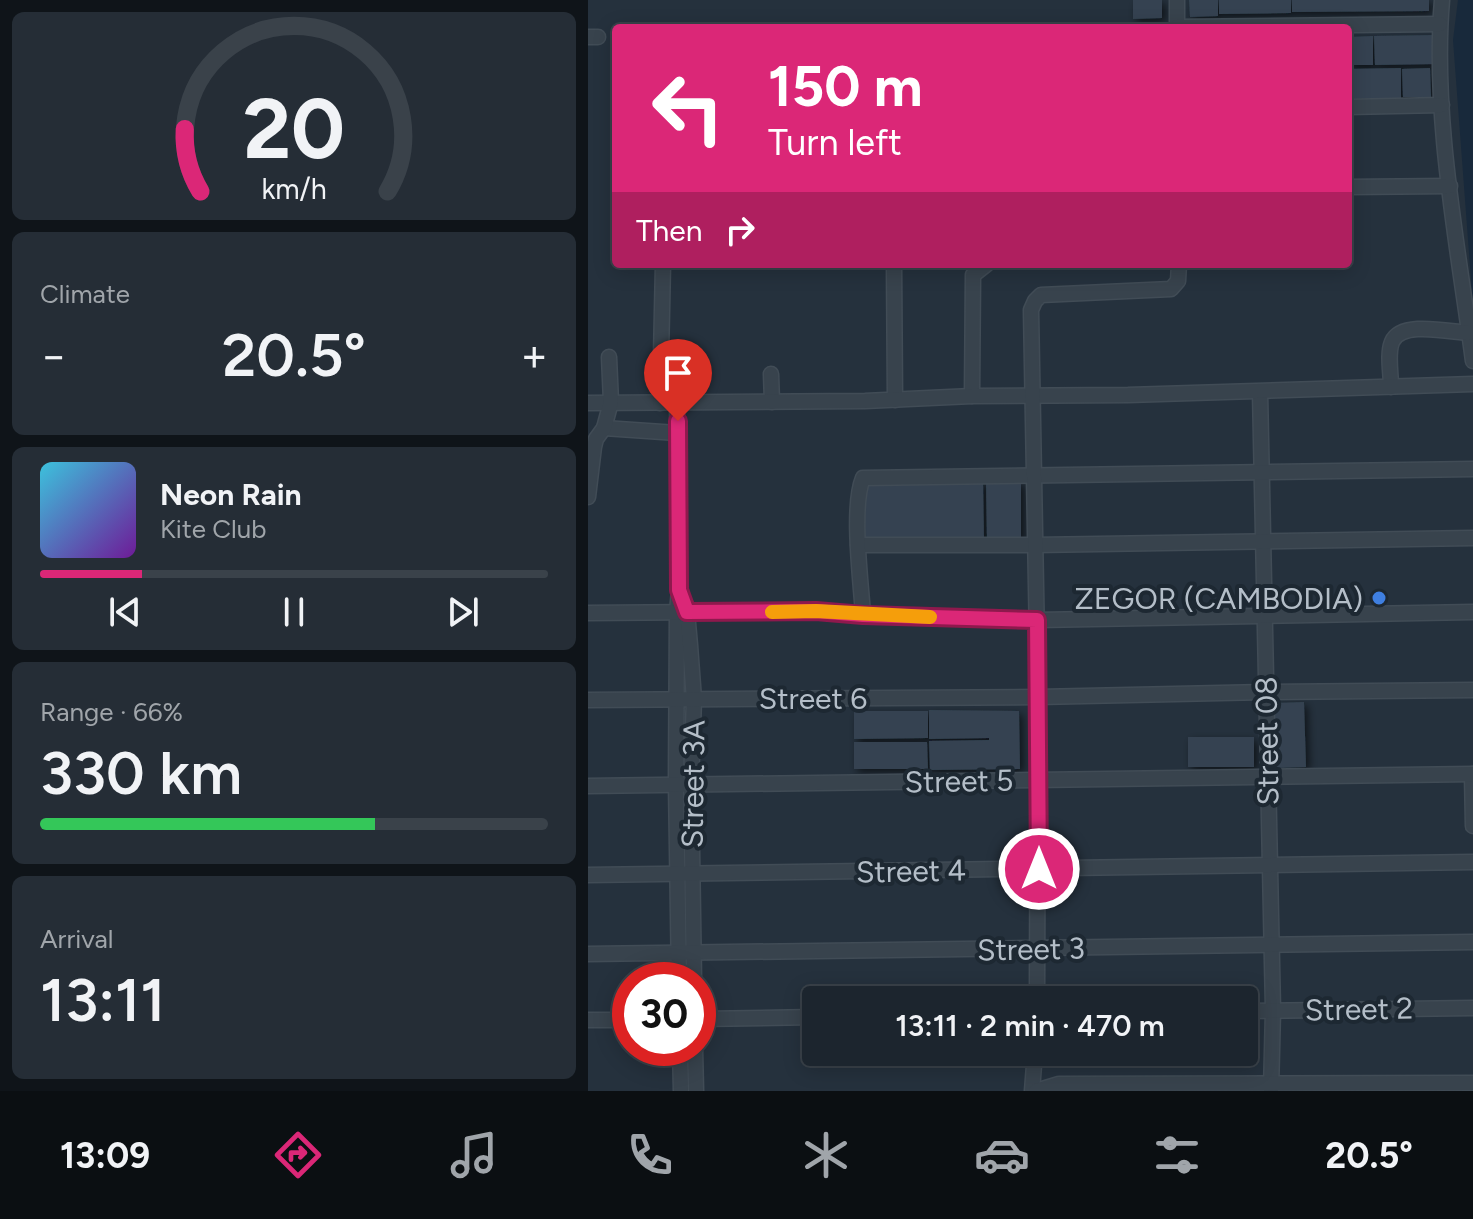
<!DOCTYPE html>
<meta charset="utf-8">
<style>
:root{--surface:#1c252e;--page:#252d36;--text:#f1f3f6;--muted:#a0a5aa;--line:#3a424a;--accent:#db2777}
body{margin:0;font-family:Figtree,sans-serif;background:var(--page);color:var(--text);height:100vh;display:flex;flex-direction:column;font-size:30px;white-space:nowrap}
*{box-sizing:border-box;margin:0}
p{font-size:26px;color:var(--muted)}
.icon{flex:none;width:44px;height:44px;fill:none;stroke:currentColor;stroke-width:2;stroke-linecap:round;stroke-linejoin:round}
.map{position:relative;flex:1;overflow:hidden}
.sheet{display:flex;flex-direction:column;gap:12px;padding:12px;background:#0f1419;width:588px}
.sheet>*{flex:none}
.hud{position:absolute;left:24px;top:24px;width:740px;height:244px;border-radius:8px;box-shadow:0 4px 20px #0003,0 0 0 2px var(--line);background:#db2777;color:#fff;overflow:hidden}
.speed{position:absolute;left:24px;top:962px;display:flex;gap:16px;font-size:40px;font-weight:700;text-align:center}
.speed>*{display:grid;place-content:center;width:104px;height:104px;border-radius:50%;background:var(--surface);box-shadow:0 4px 20px #0003,0 0 0 2px var(--line);line-height:1}
.speed .limit{border:12px solid #d22;background:#fff;color:#111}
.pin{position:absolute;display:grid;place-items:center;width:68px;height:68px;color:#fff;margin:-82px -34px;border-radius:50% 50% 50% 0;rotate:-45deg;box-shadow:0 0 8px #0007}
.pin .icon{rotate:45deg}
.me{position:absolute;width:88px;margin:-44px;rotate:0deg;stroke-linejoin:round;filter:drop-shadow(0 0 6px #0008)}
.turn{display:flex;align-items:center;gap:28px;height:168px;padding:0 24px;font-size:36px}
.turn .icon{width:104px;height:104px;stroke-width:2.5}
.turn b{display:block;font-size:56px;line-height:68px}
.then{display:flex;align-items:center;height:76px;padding:0 24px;background:#0003;gap:16px;font-size:30px}
.big{font-size:60px;font-weight:600;line-height:1.1}
.sheet .widget{flex:1;display:flex;flex-direction:column;justify-content:center;gap:12px;min-width:0;padding:0 28px;border-radius:12px;background:var(--page)}
.sheet .dial{align-items:center;gap:0}
.dial svg{height:208px;overflow:visible;fill:none;stroke:var(--line);stroke-width:7;stroke-linecap:round;text-anchor:middle}
.dial text{fill:var(--text);stroke:none}
.song{display:flex;align-items:center;gap:24px}
.cover{width:96px;height:96px;border-radius:12px;background:linear-gradient(135deg,hsl(190 70% 55%),hsl(280 70% 35%))}
.played{height:8px;border-radius:4px;background:linear-gradient(90deg,var(--accent) 20%,var(--line) 20%)}
.keys{display:flex;justify-content:space-around;direction:ltr}
.heat{display:flex;justify-content:space-between;align-items:center;font-size:44px;direction:ltr}
.charge{height:12px;border-radius:6px;background:linear-gradient(90deg,#34c759 66%,var(--line) 0)}
.trip{position:absolute;left:214px;top:986px;width:456px;height:80px;border-radius:8px;background:var(--surface);box-shadow:0 4px 20px #0003,0 0 0 2px var(--line);font-weight:600;line-height:80px;text-align:center}
.tab-bar{display:flex;height:128px;justify-content:space-around;align-items:center;background:#0b0f12;color:var(--muted)}
.tab-bar .icon{width:56px;height:56px}
.tab-bar .active{color:var(--accent)}
.tab-bar b{font-size:36px;color:var(--text)}
main{display:flex;flex:1;min-height:0}
.map>svg:first-child{display:block}
.water{fill:#18293b}
.building{fill:#344351;filter:url(#shadow)}
.lines{fill:none;stroke-linecap:round;stroke-linejoin:round}
.minor-casing{stroke:#414c56;stroke-width:17}
.minor{stroke:#38434d;stroke-width:14}
.route-casing{stroke:#8e194d;stroke-width:20}
.route{stroke:#db2777;stroke-width:14}
.slow{stroke:#f59e0b;stroke-width:14}
.shop-dot{fill:#3f7fe0;stroke:#1d2832;stroke-width:3}
.labels{text-anchor:middle;dominant-baseline:central;stroke-width:8;stroke-linejoin:round;paint-order:stroke}
.poi-label{font-size:30px;fill:#b4bec8;stroke:#1d2832;text-anchor:end}
.street-label{font-size:30px;fill:#b4bec8;stroke:#1d2832}
</style>
<main>
<section class="sheet">
<div class="widget dial"><svg viewBox="0 0 100 80">
<path d="M14 69A42 42 0 1 1 86 69"/>
<path d="M14 69A42 42 0 0 1 8 45" stroke="#db2777"/>
<text x="50" y="56" font-size="32" font-weight="700">20</text>
<text x="50" y="72" font-size="11">km/h</text>
</svg></div>
<div class="widget"><p>Climate</p>
<div class="heat"><a>−</a><b class="big">20.5°</b><a>+</a></div>
</div>
<div class="widget">
<div class="song"><i class="cover"></i><div><b>Neon Rain</b><p>Kite Club</p></div></div>
<div class="played"></div>
<div class="keys"><svg class="icon" aria-label="previous" viewBox="0 0 24 24"><path d="M18 5L8 12l10 7zM5 5v14"/></svg><svg class="icon" aria-label="pause" viewBox="0 0 24 24"><path d="M8 5v14M16 5v14"/></svg><svg class="icon" aria-label="next" viewBox="0 0 24 24"><path d="M6 5l10 7-10 7zM19 5v14"/></svg></div>
</div>
<div class="widget"><p>Range · 66%</p><b class="big">330 km</b><div class="charge"></div></div>
<div class="widget"><p>Arrival</p><b class="big">13:11</b></div>
</section>
<div class="map">
<svg width="885" height="1091" viewBox="0 0 885 1091">
<defs>
<filter id="shadow"><feDropShadow dx="3.5" dy="3.5" stdDeviation="4" flood-color="#0009"/></filter>
</defs>
<rect width="100%" height="100%" fill="#25313d"/>
<polygon class="water" points="870,0 885,0 885,306 865,40"/>
<g class="building">
<polygon points="545,0 574,0 574,18 545,19"/>
<polygon points="601,0 630,0 630,16 602,17"/>
<polygon points="631,0 703,0 703,13 631,14"/>
<polygon points="704,0 841,0 841,11 704,12"/>
<polygon points="847,35 847,64 787,65 786,36"/>
<polygon points="785,36 785,65 760,65 760,37"/>
<polygon points="813,68 813,98 760,99 760,69"/>
<polygon points="842,68 843,97 815,97 814,69"/>
<polygon points="395,481 396,541 275,538 276,485"/>
<polygon points="433,481 433,539 399,539 398,482"/>
<polygon points="716,702 718,767 688,768 686,703"/>
<polygon points="341,710 431,711 432,769 342,770 341,741 401,740 401,738 341,739"/>
<polygon points="266,711 340,711 340,738 266,739"/>
<rect x="600" y="737" width="66" height="30"/>
<polygon points="266,742 339,742 340,769 266,769"/>
</g>
<g class="lines">
<g class="minor-casing">
<g id="minor">
<polyline points="589,0 589,28"/>
<path d="M854,0C844,116 870,246 885,361"/>
<polyline points="589,27 852,24"/>
<polyline points="0,37 10,37"/>
<polyline points="760,107 854,105"/>
<polyline points="760,187 862,186"/>
<polyline points="306,264 307,400"/>
<polyline points="183,374 184,402"/>
<path d="M803,387C803,373 799,354 804,342C813,320 862,332 881,333"/>
<polyline points="672,392 685,1010 683,1091"/>
<polyline points="384,396 385,275 399,264"/>
<polyline points="0,403 277,401 384,396 540,395 885,384"/>
<polyline points="72,403 75,264"/>
<polyline points="89,403 91,590 89,612 88,784 91,980"/>
<polyline points="16,428 89,433"/>
<polyline points="0,497 6,447 8,439 16,428 23,402 21,357"/>
<polyline points="270,545 447,545 885,538"/>
<polyline points="97,605 99,612 102,645 106,699 103,784 106,980"/>
<polyline points="0,613 228,611 275,615 449,620 885,612"/>
<path d="M275,615C273,582 263,507 275,478L885,469"/>
<polyline points="0,700 450,697 678,692 885,690"/>
<polyline points="884,774 885,826"/>
<polyline points="0,786 885,774"/>
<polyline points="0,875 885,862"/>
<polyline points="0,954 885,942"/>
<polyline points="449,1000 450,697 443,310 447,301 453,295 583,289 590,281 591,264"/>
<polyline points="656,1011 885,1008"/>
<polyline points="110,1019 228,1017"/>
<polyline points="0,1020 42,1020"/>
<polyline points="92,1048 93,1091"/>
<polyline points="107,1048 108,1091"/>
<polyline points="444,1091 447,1052"/>
<polyline points="448,1091 471,1084 885,1083"/>
</g>
</g>
<use href="#minor" class="minor"/>
</g>
<g class="lines">
<g class="route-casing">
<polyline id="route" points="90,421 91,590 99,612 228,611 275,615 449,620 451,869"/>
</g>
<use href="#route" class="route"/>
<polyline class="slow" points="184,612 228,611 342,617"/>
</g>
<circle class="shop-dot" cx="791" cy="598" r="8"/>
<g class="labels">
<g class="poi-label">
<text x="775" y="598">ZEGOR (CAMBODIA)</text>
</g>
<g class="street-label">
<text x="225" y="698">Street 6</text>
<text transform="translate(679 741) rotate(-91)">Street 08</text>
<text transform="translate(371 781) rotate(-1)">Street 5</text>
<text transform="translate(105 784) rotate(-89)">Street 3A</text>
<text transform="translate(323 871) rotate(-1)">Street 4</text>
<text transform="translate(443 949) rotate(-1)">Street 3</text>
<text transform="translate(771 1009) rotate(-1)">Street 2</text>
</g>
</g>
</svg>
<div class="speed"><div class="limit">30</div></div>
<div class="pin" style="left:90px;top:421px;background:#d93025"><svg class="icon" aria-label="arrive" viewBox="0 0 24 24"><path d="M6 21V4h12l-3 4 3 4H6"/></svg></div>
<svg class="me" style="left:451px;top:869px" viewBox="-20 -20 40 40"><circle r="17" fill="#db2777" stroke="#fff" stroke-width="3"/><path d="M0-11L8 9 0 5-8 9z" fill="#fff"/></svg>
<div class="trip">13:11 · 2 min · 470 m</div>
<div class="hud">
<div class="turn"><svg class="icon" aria-label="left" viewBox="0 0 24 24"><path d="M17 20v-9H6M10 6l-5 5 5 5"/></svg><div><b>150 m</b>Turn left</div></div>
<div class="then">Then<svg class="icon" aria-label="right" viewBox="0 0 24 24"><path d="M7 20v-9h11M14 6l5 5-5 5"/></svg></div>
</div>
</div>
</main>
<nav class="tab-bar">
<b>13:09</b>
<svg class="icon active" aria-label="directions" viewBox="0 0 24 24"><path d="M12 3l9 9-9 9-9-9zM9 14v-3h6M13 9l2 2-2 2"/></svg>
<svg class="icon" aria-label="music" viewBox="0 0 24 24"><path d="M9 18V5l10-2v13"/><circle cx="6" cy="18" r="3"/><circle cx="16" cy="16" r="3"/></svg>
<svg class="icon" aria-label="phone" viewBox="0 0 24 24"><path d="M5 4h4l2 5-3 2q2 4 5 5l2-3 5 2v4C11 20 4 13 5 4z"/></svg>
<svg class="icon" aria-label="climate" viewBox="0 0 24 24"><path d="M12 3v18M4 7l16 10M4 17L20 7"/></svg>
<svg class="icon" aria-label="car" viewBox="0 0 24 24"><path d="M5 17H2v-5l4-1 3-4h7l3 4 3 1v5h-3M9 17h6M6 11h13"/><circle cx="7" cy="17" r="2"/><circle cx="17" cy="17" r="2"/></svg>
<svg class="icon" aria-label="filters" viewBox="0 0 24 24"><path d="M4 7h16M4 17h16"/><circle cx="9" cy="7" r="2"/><circle cx="15" cy="17" r="2"/></svg>
<b>20.5°</b>
</nav>
